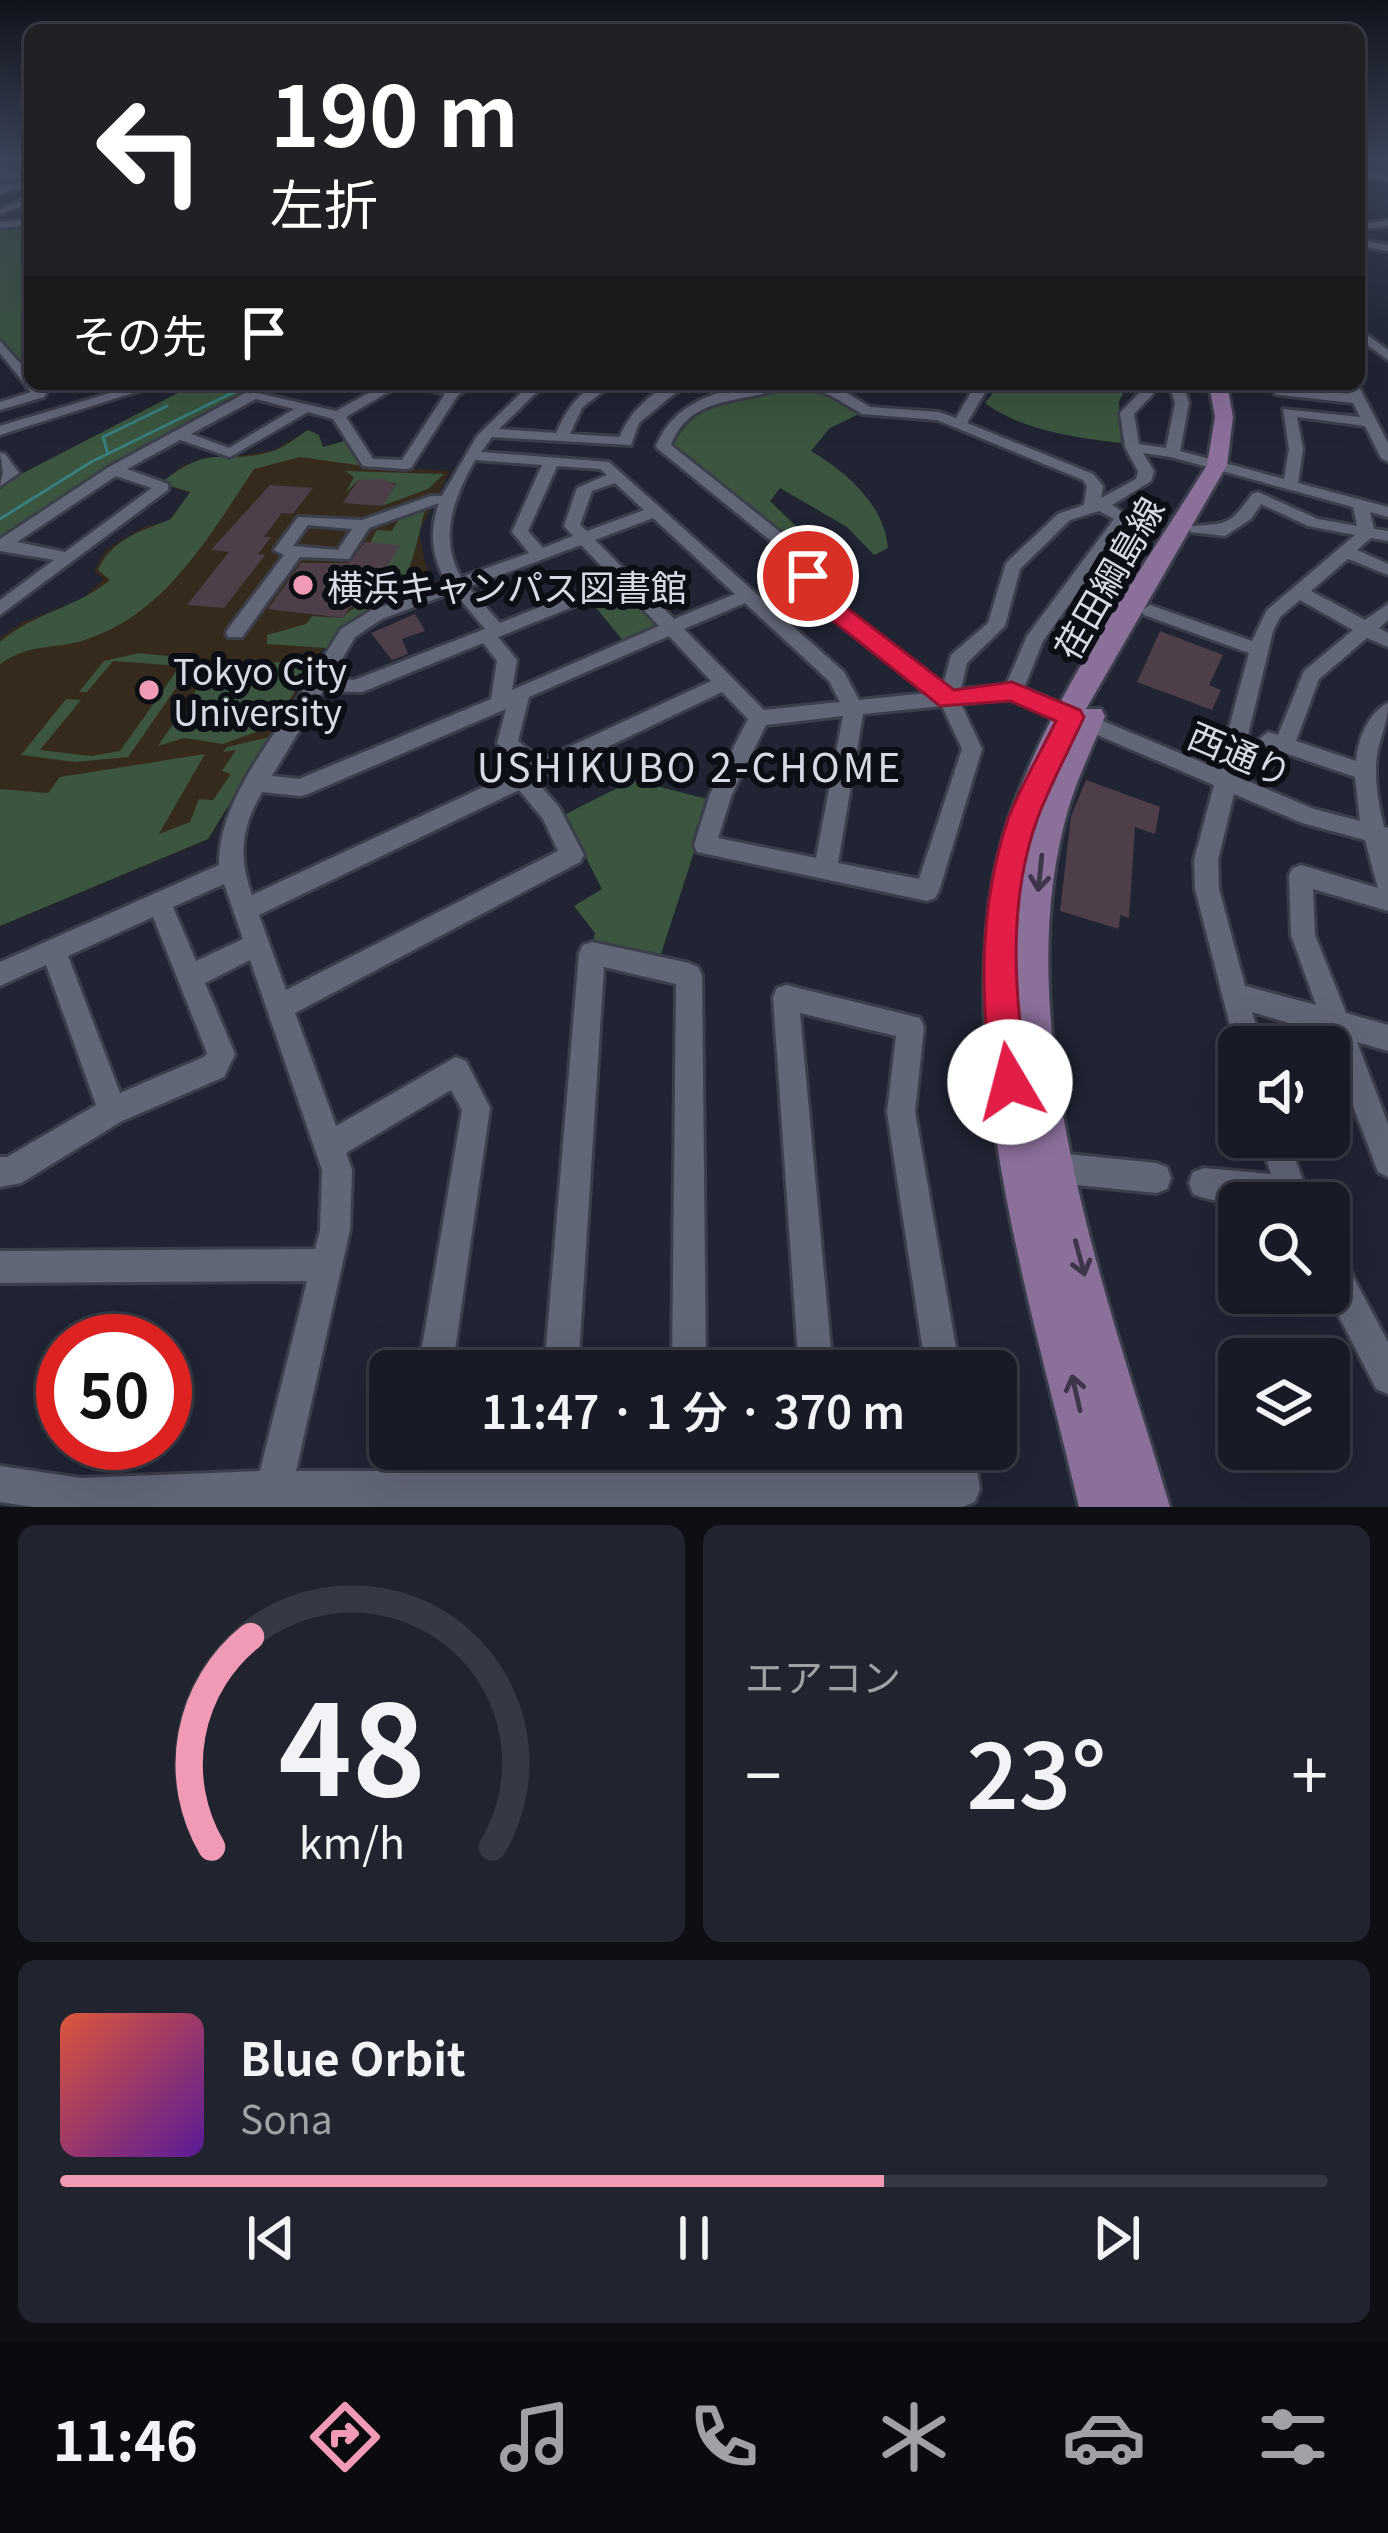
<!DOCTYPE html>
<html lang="ja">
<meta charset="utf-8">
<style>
:root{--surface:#181b26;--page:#21242e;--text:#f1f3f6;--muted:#9fa1a7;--line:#363943;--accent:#f09ab5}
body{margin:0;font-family:Georgia,"Noto Sans JP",serif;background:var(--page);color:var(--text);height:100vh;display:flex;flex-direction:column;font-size:45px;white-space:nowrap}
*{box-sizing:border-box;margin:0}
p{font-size:39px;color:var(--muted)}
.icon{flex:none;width:66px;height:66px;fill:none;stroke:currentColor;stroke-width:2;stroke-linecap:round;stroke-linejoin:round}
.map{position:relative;height:1507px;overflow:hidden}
.panel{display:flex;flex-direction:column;gap:18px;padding:18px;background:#0d0f15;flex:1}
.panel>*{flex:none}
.hud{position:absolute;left:24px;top:24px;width:1341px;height:366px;border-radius:18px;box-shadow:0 12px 48px #0002,0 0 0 3px var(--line);background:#202124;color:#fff;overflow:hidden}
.tools{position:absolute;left:1218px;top:1026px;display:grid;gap:24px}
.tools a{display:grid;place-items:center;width:132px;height:132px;border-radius:18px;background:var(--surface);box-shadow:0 12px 48px #0002,0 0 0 3px var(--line);font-size:60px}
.speed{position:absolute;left:36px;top:1314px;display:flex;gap:24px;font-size:60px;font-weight:700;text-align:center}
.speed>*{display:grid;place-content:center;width:156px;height:156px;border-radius:50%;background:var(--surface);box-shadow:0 12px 48px #0002,0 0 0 3px var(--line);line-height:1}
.speed .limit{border:18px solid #d22;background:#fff;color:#111}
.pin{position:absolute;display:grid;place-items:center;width:102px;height:102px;color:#fff;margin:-51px;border:6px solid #fff;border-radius:50%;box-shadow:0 3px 12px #0007}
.me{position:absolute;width:132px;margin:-66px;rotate:352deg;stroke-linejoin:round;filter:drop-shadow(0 0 9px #0008)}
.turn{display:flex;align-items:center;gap:42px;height:252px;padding:0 48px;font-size:54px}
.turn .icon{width:156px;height:156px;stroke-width:2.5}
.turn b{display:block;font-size:84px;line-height:102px}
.then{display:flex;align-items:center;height:114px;padding:0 48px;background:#0003;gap:24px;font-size:45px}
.big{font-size:90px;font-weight:600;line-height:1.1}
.panel .card{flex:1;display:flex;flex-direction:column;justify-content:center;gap:18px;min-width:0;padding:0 42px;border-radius:18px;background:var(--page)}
.panel .dial{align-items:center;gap:0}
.dial svg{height:312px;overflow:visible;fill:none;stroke:var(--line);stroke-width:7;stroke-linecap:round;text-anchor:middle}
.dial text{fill:var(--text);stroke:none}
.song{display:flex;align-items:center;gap:36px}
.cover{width:144px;height:144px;border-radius:18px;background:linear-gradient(135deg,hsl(10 70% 55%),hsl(270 70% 35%))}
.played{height:12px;border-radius:6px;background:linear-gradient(90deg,var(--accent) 65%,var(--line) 65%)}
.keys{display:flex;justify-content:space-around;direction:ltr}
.heat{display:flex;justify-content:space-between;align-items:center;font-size:66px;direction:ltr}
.panel .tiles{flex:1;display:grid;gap:18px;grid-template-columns:1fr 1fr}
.card:last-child{grid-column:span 2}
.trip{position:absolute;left:369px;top:1350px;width:648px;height:120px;border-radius:18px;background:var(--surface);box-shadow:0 12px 48px #0002,0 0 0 3px var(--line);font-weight:600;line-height:120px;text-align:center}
.dock{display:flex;height:192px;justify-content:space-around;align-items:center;background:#0a0b0f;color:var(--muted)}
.dock .icon{width:84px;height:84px}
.dock .selected{color:var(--accent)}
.dock b{font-size:54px;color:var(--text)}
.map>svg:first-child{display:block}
.education{fill:#362a1c}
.green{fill:#3b553e}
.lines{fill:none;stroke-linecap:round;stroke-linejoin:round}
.stream{stroke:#377e7f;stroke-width:3}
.building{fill:#4e3e4a}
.minor-casing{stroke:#3b3e4b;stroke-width:6}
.major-casing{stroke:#3b3e4b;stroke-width:6}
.minor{fill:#626778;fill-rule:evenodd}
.major{fill:#8b709a;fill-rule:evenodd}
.oneway{stroke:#3f354a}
.route{fill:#e11d48;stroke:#92132f;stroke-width:3}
.poi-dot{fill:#f09ab5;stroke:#0c0e15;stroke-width:4.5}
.labels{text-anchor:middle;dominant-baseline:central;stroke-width:12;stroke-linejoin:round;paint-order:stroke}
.street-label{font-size:36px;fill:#d7dae5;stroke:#0c0e15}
.poi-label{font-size:36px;fill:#d7dae5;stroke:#0c0e15;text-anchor:start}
.neighbourhood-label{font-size:39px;letter-spacing:3px;fill:#d7dae5;stroke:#0c0e15}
</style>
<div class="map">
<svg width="1388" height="1507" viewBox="0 0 1388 1507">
<rect width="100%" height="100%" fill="#202433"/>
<polygon class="education" points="308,430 319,435 323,447 344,441 364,466 450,471 419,532 427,571 438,585 359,616 321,651 209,839 0,926 0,638 23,622 81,600 104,579 94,571 106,550 143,527 168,522 190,493 161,483 183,465 275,450"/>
<g class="green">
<polygon points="30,226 30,375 0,338 0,227"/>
<polygon points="195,384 264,384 63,496 0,543 0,485"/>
<path d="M800,384L837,395L861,413L830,428L811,451C847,473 884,504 888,548L874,555L847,527L780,488L770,501L804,534L789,545L672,449C691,398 753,394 800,384Z"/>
<path d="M988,384H1127L1119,402L1121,443C1076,438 1021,430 985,403L992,394Z"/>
<path d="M308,430L319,435L323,447L344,441L364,466L300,457L254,469C210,535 167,612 88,639C53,651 34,641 0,664V642C33,613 76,608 110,580L98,570C113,537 143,531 171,519L190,492L161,483C214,440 222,467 273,451C285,447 297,437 308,430Z"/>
<polygon points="345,471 444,474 428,489 382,506 396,483 358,480 345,494 354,477"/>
<path d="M425,510C417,539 412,581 385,603C365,620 342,624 326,648L267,644V635L306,624L312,616L343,618C350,607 358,611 362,598C370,574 362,551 377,530L392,531L399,519Z"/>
<polygon points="624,587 658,624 624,642 589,599"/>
<polygon points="139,653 177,657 175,662 183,659 190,668 128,757 75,762 21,755 66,699 81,700 40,750 91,756 120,751 180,666 113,661 87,692 79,692 104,661"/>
<polygon points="249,659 310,666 281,714 259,731 223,744 184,738 158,746 210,670 237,663 229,671 233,672"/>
<polygon points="270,737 208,839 0,926 0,789 48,793 60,777 205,754 159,834 190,822 199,799 213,800 231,774 222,771 236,750 223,752 227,747"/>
<polygon points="633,780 711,800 659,960 593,942 595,933 574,906 602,889 564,815"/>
</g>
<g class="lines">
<g class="stream">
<polyline points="108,454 103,437 167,406"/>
<polyline points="0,519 91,462 234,392"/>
</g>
</g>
<g class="building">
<polygon points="358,480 383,479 396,485 382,506 343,503"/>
<polygon points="270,485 313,488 293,514 282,513 264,537 271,537 258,554 265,555 224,608 187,605 229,552 211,550"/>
<polygon points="365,542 400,545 368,599 349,608 343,618 268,609 301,563 349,563"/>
<polygon points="415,614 425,631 402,639 408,654 392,660 371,633"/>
<polygon points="1160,631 1223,655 1209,685 1221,690 1212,710 1137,682"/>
<polygon points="1086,780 1160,807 1155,834 1135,827 1129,918 1120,915 1119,929 1060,911 1071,816"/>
</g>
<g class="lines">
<g class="minor-casing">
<g id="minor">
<polygon points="0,169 30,177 30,185 0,194 0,188 24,181 0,175"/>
<polygon points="1368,171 1388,175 1388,181 1365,176"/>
<polygon points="30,196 30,203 0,214 0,210"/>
<polygon points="30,219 30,225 0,228 0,222"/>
<polygon points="1388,220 1388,226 1359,230 1359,224"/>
<polygon points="1359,240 1388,245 1388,251 1359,246"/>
<polygon points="1359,329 1388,350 1388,360 1359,339"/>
<polygon points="0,341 30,374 30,384 38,384 46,394 44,397 0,410 0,402 31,392 0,353"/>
<polygon points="140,384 161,384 0,435 0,426"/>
<path d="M385,384H402L346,417L373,459L402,460L445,394L410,384L451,388L473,384L458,395L411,468L406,469L363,466L333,419L308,412L230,457L180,440L127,469L168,484V490L0,615V600L54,560L0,551V539L109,467L249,391L336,411ZM256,399L294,409L229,448L191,434ZM116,476L152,488L65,552L17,542Z"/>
<path d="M530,384H545L499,429L556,433C568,408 581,384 612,384L582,408L570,434L620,437C627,415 655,386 679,384V390L639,423L631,445L492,437L481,452L609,462L844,672L859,700L927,693L815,604L777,546L658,449L656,446C677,393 739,384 791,384C750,405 691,391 671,445L789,539L827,596L943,685L951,655L988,623L1006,563L1058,514L1084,505L1087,486L1083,480L937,420L862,414L830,395L795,384H819L840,389L870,407L939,412L956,418L976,384H990L967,423L1093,474L1103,486L1101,498L1136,479L1138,471L1125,447L1120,413L1139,393V384H1153V394L1134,414L1139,444L1166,448L1175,403L1169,384H1183L1189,403L1180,451L1284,479L1289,449L1283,409L1360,417L1353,403L1280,395L1275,394L1271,384L1349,394V387H1359L1388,443V462L1381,458L1365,426L1297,417L1303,449L1298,483L1388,507V517L1370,512L1374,529L1388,531V541L1371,538L1357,550L1388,564V575L1348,559L1311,591L1365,620L1388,604V620L1379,628L1388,633V647L1367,638L1319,679L1296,741L1356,761C1358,739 1368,713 1388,703C1388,721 1382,732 1378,749C1373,775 1378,802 1384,827L1388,828V911L1313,889L1315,935L1346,1013L1388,1025V1051L1357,1042L1388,1124V1177L1378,1172L1326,1034L1252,1012L1262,1047H1239L1238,1056L1195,889L1194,860L1214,785L1011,698L961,704L982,749L939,891L935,898L927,901L697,852L694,845L710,794L748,719L722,692L547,776H532L559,807L584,855L580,862L295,1013L336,1126L456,1057L466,1061L490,1108L452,1371H418L462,1110L451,1090L346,1153L352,1170L350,1230L296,1471H401L405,1449H441L437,1471H535L537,1449H573L571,1471H671V1449H707V1471H806L804,1449H840L842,1471H941L938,1449H974L980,1489L975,1502L962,1507H33L0,1502V1466L81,1478L260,1471L307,1281L0,1283V1251L315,1249L320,1230L322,1170L250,960L205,983L235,1054L224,1077L122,1121L21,1183L0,1187V1157H7L96,1105L46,965L0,986V962L219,865C218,802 273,738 306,686L307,678L311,677L341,629L370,611L447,583C431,557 429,531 439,503L369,528L349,559L300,557L242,637H228L226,633L228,629L284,555L274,550L298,517L362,520L431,496H442L477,436ZM1143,453L1171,457L1353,507L1357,526L1318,519L1258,492L1252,494C1230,526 1226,524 1190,526V532L1225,536L1251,519L1261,504L1308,526L1355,535L1267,610L1252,641L1150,605L1141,611L1144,615L1249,653L1218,769L1024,688L1043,641L1131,518L1112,505L1151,481L1154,471ZM475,460L542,465L512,532L529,553L461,577C438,538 454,497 475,460ZM557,466L600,469L607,475L577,488L564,526L573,536L543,548L528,531ZM615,483L644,510L587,531L580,525L592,491ZM1099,511L1114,519L1027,636L1006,685L961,689L967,663L1005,626L1020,569L1070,520ZM653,518L735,594L674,619L595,540ZM308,525L352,529L338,550L293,546ZM581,545L613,578L500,623L468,587ZM622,587L659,626L512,690L517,660L498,637ZM454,592L485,629L354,680L331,678L355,637L382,619ZM1300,600L1353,630L1304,671L1278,735L1268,732L1258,740L1261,745L1355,777L1360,821L1314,809L1238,777L1273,631L1280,617ZM745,603L829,681L840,702L764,710L684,629ZM669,636L711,681L541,760L518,741L529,697ZM483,643L497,661L491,699L299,779L272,776L323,691L362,692ZM942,706L962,749L919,879L838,863L863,714ZM506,709L497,743L528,772L514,773L252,895C238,856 241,828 262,792L300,796L308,794ZM843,716L816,858L718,838L732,794L766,725ZM519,790L543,819L558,851L286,990L259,915ZM1234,794L1302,823L1365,840L1378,888L1301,865L1293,868L1289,875L1291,935L1316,1005L1245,986L1219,889L1218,860ZM224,884L243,939L196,961L173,907ZM153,917L207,1053L204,1057L120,1093L68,956Z"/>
<polygon points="0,453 5,454 19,473 0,486 3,472"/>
<polygon points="592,942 689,963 698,967 702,975 706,1371 672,1371 676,984 604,967 578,1371 544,1371 579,953 583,945"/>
<polygon points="786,985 920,1018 924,1027 915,1112 960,1371 926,1371 887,1112 896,1036 800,1013 833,1371 799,1371 773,997 777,988"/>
<path d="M1259,1137H1287L1310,1199L1308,1203C1272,1203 1227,1208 1193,1194L1189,1183L1193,1172L1204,1168L1271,1174Z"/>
<polygon points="1057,1153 1156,1163 1167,1167 1171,1178 1167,1189 1156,1193 1057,1183 1047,1178 1042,1168 1047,1158"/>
<polygon points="1329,1247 1340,1252 1388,1342 1388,1394 1376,1389 1327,1293"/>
</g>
</g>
<g class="major-casing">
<path id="major" d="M1209,384H1227L1233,417L1227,465L1086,709H1101L1105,716C1093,747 1077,778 1068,810C1005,1027 1108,1298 1170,1507H1079C1031,1301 939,1022 1010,815C1054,689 1138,577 1207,465L1215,417Z"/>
</g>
<use href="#minor" class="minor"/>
<use href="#major" class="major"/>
</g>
<defs><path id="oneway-shaft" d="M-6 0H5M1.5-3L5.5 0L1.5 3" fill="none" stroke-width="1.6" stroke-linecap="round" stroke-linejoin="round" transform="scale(3)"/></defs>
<g class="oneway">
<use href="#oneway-shaft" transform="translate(1040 873) rotate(96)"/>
<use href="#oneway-shaft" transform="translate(1080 1258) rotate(75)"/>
<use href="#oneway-shaft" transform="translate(1076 1393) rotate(-103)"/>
</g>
<linearGradient id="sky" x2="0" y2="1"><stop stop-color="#12141c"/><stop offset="0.43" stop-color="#3c455b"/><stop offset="1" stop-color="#3c455b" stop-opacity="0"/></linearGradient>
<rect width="1388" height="371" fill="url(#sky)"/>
<path class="route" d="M808,569L816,571L830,595L954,690L1012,682L1080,710L1084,717C1069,750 1051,783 1038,817C1007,901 1014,996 1028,1082L1023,1094L1010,1100L998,1094L992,1082C980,994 979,908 1007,822C1019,788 1040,754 1056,721L1010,701L940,706L813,605L796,576Z"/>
<g class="poi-dot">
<circle cx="303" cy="585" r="12"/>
<circle cx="149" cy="690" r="12"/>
</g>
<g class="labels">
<g class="street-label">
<text transform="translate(1107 577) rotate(-60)">荏田綱島線</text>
<text transform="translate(1241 752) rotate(23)">西通り</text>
</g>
<g class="poi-label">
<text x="327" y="585">横浜キャンパス図書館</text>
<text x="173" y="669">Tokyo City<tspan x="173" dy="41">University</tspan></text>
</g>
<g class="neighbourhood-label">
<text x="690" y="765">USHIKUBO 2-CHOME</text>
</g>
</g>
</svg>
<div class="tools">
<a><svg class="icon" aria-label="sound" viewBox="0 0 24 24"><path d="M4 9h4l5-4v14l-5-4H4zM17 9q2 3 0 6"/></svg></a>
<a><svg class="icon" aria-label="search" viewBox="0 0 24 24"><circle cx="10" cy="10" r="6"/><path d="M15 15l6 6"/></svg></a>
<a><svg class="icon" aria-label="layers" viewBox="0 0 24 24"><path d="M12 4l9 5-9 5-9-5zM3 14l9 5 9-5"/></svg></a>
</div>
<div class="speed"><div class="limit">50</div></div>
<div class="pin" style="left:808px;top:576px;background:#d93025"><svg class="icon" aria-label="arrive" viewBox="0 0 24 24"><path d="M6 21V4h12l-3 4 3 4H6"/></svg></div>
<svg class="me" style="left:1010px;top:1082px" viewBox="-20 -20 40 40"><circle r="19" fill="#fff"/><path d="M0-13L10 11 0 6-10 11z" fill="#e11d48"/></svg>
<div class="trip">11:47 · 1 分 · 370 m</div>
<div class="hud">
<div class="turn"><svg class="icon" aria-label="left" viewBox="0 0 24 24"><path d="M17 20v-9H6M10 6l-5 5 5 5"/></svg><div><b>190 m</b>左折</div></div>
<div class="then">その先<svg class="icon" aria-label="arrive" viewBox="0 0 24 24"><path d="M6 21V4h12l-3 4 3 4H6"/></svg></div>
</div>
</div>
<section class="panel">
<div class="tiles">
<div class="card dial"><svg viewBox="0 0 100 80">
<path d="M14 69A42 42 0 1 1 86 69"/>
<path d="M14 69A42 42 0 0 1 24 15" stroke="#f09ab5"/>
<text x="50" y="56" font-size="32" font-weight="700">48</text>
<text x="50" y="72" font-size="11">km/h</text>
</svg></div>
<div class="card"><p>エアコン</p>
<div class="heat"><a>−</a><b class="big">23°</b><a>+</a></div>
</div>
<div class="card">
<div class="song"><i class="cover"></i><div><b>Blue Orbit</b><p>Sona</p></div></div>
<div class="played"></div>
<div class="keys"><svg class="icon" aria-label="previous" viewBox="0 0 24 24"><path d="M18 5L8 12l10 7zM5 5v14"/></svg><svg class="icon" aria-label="pause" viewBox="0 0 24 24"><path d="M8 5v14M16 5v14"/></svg><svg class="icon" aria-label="next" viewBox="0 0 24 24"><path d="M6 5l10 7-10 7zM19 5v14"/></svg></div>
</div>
</div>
</section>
<nav class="dock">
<b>11:46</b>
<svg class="icon selected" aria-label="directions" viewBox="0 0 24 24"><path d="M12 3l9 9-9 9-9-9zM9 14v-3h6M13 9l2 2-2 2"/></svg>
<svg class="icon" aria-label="music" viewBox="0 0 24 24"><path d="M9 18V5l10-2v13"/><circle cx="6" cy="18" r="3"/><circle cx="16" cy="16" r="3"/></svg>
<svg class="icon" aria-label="phone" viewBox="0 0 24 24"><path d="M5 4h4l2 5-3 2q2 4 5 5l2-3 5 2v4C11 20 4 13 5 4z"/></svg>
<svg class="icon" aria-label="climate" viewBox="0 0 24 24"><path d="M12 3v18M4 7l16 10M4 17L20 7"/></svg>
<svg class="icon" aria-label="car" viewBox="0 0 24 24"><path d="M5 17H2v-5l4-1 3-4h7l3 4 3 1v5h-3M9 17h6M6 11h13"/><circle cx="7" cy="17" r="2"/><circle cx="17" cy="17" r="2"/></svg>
<svg class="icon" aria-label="filters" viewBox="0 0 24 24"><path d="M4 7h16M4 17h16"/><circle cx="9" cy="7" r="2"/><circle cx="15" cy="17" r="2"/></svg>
</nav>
